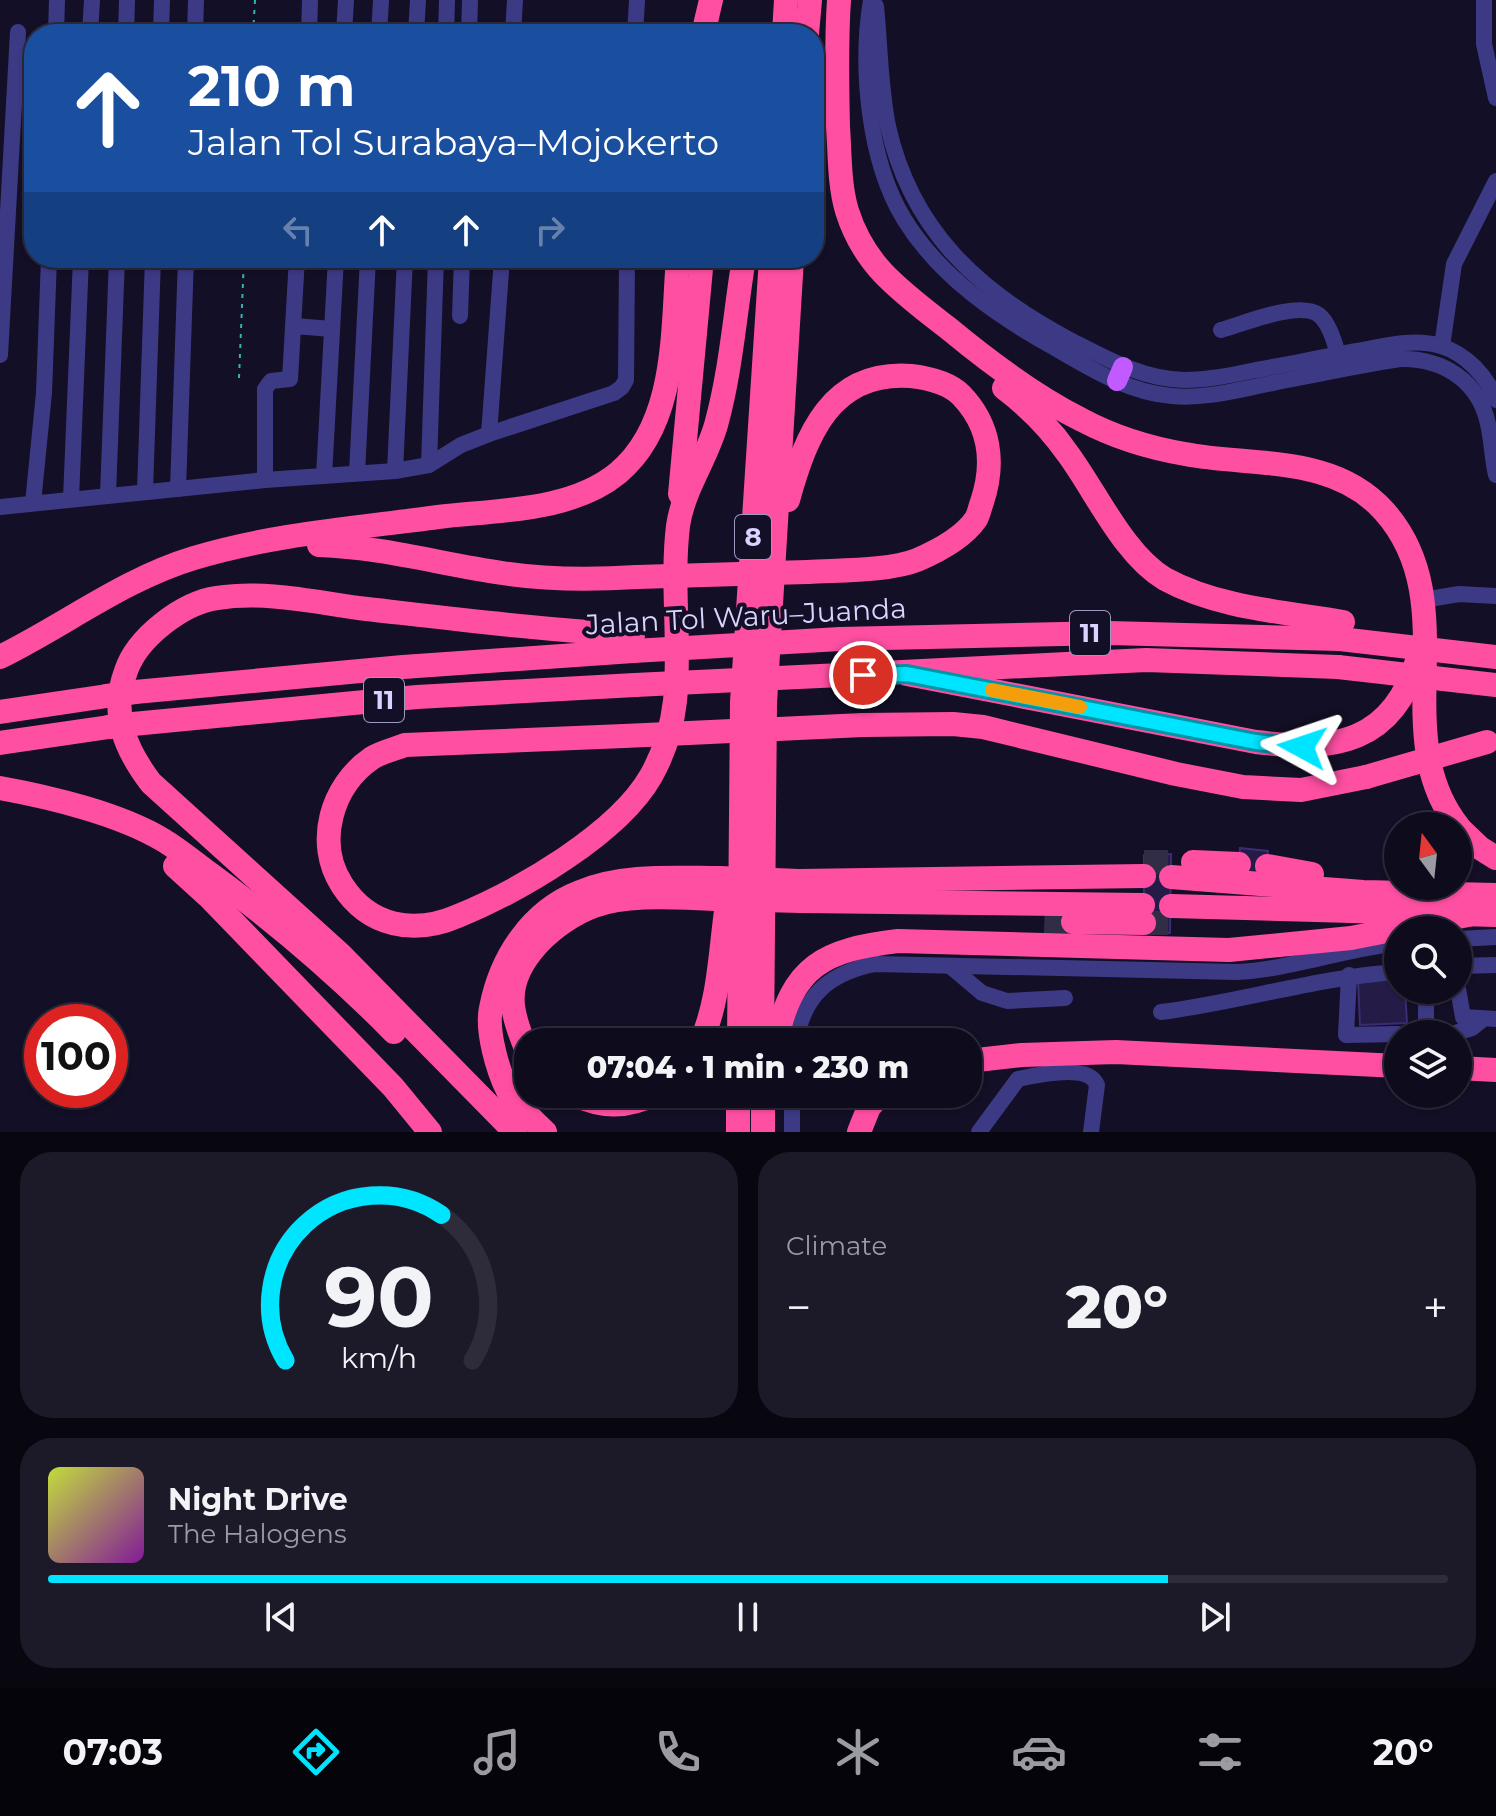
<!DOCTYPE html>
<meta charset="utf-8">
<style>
:root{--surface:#0e0b1c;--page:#1c1929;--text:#f1f3f6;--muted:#9b9ba3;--line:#2e2b3b;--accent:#00e5ff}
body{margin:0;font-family:Montserrat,sans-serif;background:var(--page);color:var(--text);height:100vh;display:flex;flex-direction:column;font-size:30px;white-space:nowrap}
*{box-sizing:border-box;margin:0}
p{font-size:26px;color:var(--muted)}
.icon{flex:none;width:44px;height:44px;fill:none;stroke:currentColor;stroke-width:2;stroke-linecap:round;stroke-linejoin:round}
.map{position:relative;height:1132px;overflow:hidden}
.side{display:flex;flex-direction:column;gap:20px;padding:20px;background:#08060f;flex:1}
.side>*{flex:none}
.hud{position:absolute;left:24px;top:24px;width:800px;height:244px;border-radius:32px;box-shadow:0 2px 6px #0004,0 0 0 2px var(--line);background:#1a4fa0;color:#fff;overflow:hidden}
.needle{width:52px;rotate:345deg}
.buttons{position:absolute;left:1384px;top:812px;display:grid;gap:16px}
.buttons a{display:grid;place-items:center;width:88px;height:88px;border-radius:50%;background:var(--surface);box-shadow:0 2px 6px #0004,0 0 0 2px var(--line);font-size:40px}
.speed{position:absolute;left:24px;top:1004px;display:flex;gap:16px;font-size:40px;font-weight:700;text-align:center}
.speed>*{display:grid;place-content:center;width:104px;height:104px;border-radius:50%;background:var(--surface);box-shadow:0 2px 6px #0004,0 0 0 2px var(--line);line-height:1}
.speed .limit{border:12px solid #d22;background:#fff;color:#111}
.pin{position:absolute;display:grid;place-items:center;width:68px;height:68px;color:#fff;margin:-34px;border:4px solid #fff;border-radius:50%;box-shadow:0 2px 8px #0007}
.me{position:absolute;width:88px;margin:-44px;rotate:275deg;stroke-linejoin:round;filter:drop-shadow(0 0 6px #0008)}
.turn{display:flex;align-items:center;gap:28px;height:168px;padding:0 32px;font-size:36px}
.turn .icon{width:104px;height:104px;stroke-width:2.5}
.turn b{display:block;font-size:56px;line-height:68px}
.lanes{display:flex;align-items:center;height:76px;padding:0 32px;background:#0003;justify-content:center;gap:40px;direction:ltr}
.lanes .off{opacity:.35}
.big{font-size:60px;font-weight:800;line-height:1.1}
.side .tile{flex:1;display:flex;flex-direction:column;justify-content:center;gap:12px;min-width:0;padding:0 28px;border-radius:32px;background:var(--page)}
.side .dial{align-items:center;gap:0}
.dial svg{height:208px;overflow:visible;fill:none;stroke:var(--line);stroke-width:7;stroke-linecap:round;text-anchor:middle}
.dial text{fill:var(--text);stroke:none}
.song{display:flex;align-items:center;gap:24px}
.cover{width:96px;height:96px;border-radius:12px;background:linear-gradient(135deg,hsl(70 70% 55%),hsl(290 70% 35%))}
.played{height:8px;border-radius:4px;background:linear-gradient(90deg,var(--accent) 80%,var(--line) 80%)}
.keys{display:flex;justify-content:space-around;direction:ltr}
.heat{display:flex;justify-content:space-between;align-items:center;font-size:44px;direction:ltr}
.side .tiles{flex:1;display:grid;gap:20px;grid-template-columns:1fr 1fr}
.tile:last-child{grid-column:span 2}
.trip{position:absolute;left:514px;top:1028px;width:468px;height:80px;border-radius:32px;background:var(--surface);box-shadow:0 2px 6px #0004,0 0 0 2px var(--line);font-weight:800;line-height:80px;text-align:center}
.tabs{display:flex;height:128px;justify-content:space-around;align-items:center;background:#06040b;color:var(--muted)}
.tabs .icon{width:56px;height:56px}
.tabs .on{color:var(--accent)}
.tabs b{font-size:36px;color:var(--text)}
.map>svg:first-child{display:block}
.building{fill:#241b47;stroke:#3b2d73;stroke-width:2}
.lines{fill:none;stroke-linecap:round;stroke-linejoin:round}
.highway-tunnel{stroke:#312d47;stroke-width:24;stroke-dasharray:24 12;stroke-linecap:butt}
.path{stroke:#2fb8b0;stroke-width:2;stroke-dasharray:4 6;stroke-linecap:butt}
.minor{stroke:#3d3a85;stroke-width:16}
.major{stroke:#c25bff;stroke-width:20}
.highway{stroke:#ff4fa3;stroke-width:24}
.highway-bridge{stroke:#ff4fa3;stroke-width:24}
.route-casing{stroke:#0095a6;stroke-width:20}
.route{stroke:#00e5ff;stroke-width:14}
.slow{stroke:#f59e0b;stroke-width:14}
.labels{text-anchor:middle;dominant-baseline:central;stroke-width:8;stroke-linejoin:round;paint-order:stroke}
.shield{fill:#130f26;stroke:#9e99be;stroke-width:2}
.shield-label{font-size:26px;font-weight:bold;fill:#d9d4ff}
.street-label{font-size:28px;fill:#d9d4ff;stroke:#130f26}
</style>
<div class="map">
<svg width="1496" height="1132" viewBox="0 0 1496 1132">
<rect width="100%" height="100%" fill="#130f26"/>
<g class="building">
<polygon points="1240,848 1268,851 1266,881 1238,879"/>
<polygon points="1171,854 1170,933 1144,933 1144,855"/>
<polygon points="1046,907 1074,907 1073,936 1045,936"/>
<polygon points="1398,979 1398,990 1405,990 1407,1023 1360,1025 1358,980"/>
</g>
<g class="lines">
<g class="highway-tunnel">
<polyline points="1144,862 1171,862"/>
<polyline points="1045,921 1073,922"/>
<polyline points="1144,923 1170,923"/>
</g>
<g class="path">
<polyline points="253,34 255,0"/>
<polyline points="239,378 244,258"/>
</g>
<g class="minor">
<path d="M871,0C860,66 868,160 904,219C939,276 997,316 1055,348C1091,369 1130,393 1172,396C1203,399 1233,391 1263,385C1308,376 1354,366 1400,359C1443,358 1479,381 1488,424C1492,441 1492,458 1496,475"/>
<polyline points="1484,0 1484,44 1496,98"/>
<path d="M876,6C880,45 880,87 888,126C911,230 979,292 1070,340C1107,359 1142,379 1184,380C1208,380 1232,375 1256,370C1290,364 1323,357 1357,351C1384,346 1413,338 1441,346C1466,354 1487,376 1496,400"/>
<polyline points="56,34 57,0"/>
<polyline points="90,34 92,0"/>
<polyline points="126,34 127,0"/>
<polyline points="161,34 162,0"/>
<polyline points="195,34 196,0"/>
<polyline points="309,34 310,0"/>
<polyline points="344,34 346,0"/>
<polyline points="379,34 381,0"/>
<polyline points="416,34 418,0"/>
<polyline points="446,34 447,0"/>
<polyline points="469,34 470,0"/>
<polyline points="513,34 515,0"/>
<polyline points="635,34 637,0"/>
<polyline points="460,316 462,258"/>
<polyline points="294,326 332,329"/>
<path d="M1221,330C1243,324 1299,300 1319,315C1329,323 1335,343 1338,355"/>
<polyline points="1442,346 1454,264 1496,181"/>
<polyline points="0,355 18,32"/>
<polyline points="489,434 502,258"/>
<polyline points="429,465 436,258"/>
<polyline points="395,471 405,258"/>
<polyline points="357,473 368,258"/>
<polyline points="324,476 336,258"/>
<polyline points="265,480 265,389 271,381 290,379 297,258"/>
<polyline points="178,489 186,258"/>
<polyline points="145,491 153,258"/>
<polyline points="108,495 117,258"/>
<polyline points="71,499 81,258"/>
<polyline points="33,503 44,393 49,258"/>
<polyline points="0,507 265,480 395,471 429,465 461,445 489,434 614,393 622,387 626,380 627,258"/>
<polyline points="1423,600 1459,594 1496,596"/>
<polyline points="1458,939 1496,937"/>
<polyline points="950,966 982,993 1007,1001 1065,998"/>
<polyline points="1458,966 1496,965"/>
<polyline points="1349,975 1346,1035 1398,1034"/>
<polyline points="1458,989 1463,1017 1496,1019"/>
<path d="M1161,1012C1241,1002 1318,977 1398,972"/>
<polyline points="1406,1034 1426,1034 1426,990"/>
<polyline points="1452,1034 1472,1028 1483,1019"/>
<path d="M796,1042C803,995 830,973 875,964L1237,972C1292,969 1344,949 1398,943"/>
<polyline points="792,1094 792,1132"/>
<path d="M979,1132L1018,1079C1037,1075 1089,1063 1097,1085L1091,1132"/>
</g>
<polyline class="major" points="1117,381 1123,367"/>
<g class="highway">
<path d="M839,0C836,43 837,84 838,127C840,154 839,184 847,211C854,233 867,256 883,273C903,294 926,311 948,328C989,362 1034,396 1082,420C1114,437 1150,448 1185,454C1253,467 1333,454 1384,511C1467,604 1385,733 1458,826"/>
<polyline points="703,34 711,0"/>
<polyline points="784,34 786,0"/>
<polyline points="807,34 810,0"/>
<path d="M1004,388C1029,407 1050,428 1068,454C1096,492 1124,555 1165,579C1218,608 1285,612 1343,622"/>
<polyline points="680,494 702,258"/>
<path d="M788,500C806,435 831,370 911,376C928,378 949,383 961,395C990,425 995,463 982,502C980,507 979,514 976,519C963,538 938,551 917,560C890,571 838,570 808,572"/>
<path d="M319,545C381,547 441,564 502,573C547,580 591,580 637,577"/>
<polyline points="840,639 1109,633 1340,639"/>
<path d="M0,657C65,625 124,579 194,558C273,534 357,528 438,517C496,510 571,512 618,473C678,423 672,329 678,258"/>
<path d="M907,674L1256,742C1335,752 1393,743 1418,658"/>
<polyline points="841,675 1146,660 1338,667"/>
<polyline points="135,692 403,667 633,651"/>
<polyline points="0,712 107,696"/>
<polyline points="133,724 417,697 635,685"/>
<polyline points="863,725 953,724 983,727 1176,774 1243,787 1301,790 1366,777"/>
<path d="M624,736L405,745C395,749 381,752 372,758C331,786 315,843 342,885C369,927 414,935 458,916C519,891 618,834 651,776C664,753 672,727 675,701C681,644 671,584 678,526C683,490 706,460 716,425C731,371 735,313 744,258"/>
<polyline points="0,743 109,727"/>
<path d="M0,788C50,797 120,814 163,840C180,850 196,864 213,876C277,923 338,975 394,1032"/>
<polyline points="1458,827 1480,848 1496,858"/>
<polyline points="1193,862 1239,864"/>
<polyline points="175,866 208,896 393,1087 430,1132"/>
<polyline points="1267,866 1312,874"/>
<polyline points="1171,877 1363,892 1496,895"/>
<polyline points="799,881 1144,876"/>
<polyline points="801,901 1143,905"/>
<polyline points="1171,906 1496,915"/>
<polyline points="1073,922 1144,923"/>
<path d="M701,1042C719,1001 720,955 726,911"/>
<polyline points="739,1042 742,702 771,258"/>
<polyline points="762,1042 765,703 792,258"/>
<path d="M776,1042C792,965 824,950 898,941L1229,950L1351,938L1468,915"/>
<path d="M528,1053C521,1037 515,1022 513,1006C508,961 556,920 594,906C629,893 680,898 718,899"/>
<polyline points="968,1061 1022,1055 1116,1052 1398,1066"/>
<polyline points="1458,1068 1496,1070"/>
<path d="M573,1094C601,1107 626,1109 654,1094"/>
<polyline points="763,1094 763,1132"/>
<path d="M515,1132L341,955L151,783C125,749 110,713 126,671C137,638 182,603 217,598C267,590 318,603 367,609C455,619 544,630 633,635"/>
<path d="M545,1132C533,1120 516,1106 508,1091C498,1071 486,1031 491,1008C501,957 531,911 580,892C622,874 674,878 719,878"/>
<polyline points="738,1132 738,1094"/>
<polyline points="859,1132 869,1107 881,1094"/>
</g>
<g class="highway-bridge">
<polyline points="637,577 808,572"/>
<polyline points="1340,639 1496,657"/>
<polyline points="633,651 840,639"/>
<polyline points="1338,667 1496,685"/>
<polyline points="635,685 841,675"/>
<polyline points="107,696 135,692"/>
<polyline points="109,727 133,724"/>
<polyline points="624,736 863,725"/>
<polyline points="1366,777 1487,742"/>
<polyline points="719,878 799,881"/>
<polyline points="718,899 801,901"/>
</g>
</g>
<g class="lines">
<g class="route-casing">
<polyline id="route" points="863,675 907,674 1256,742 1302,747"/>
</g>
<use href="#route" class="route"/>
<polyline class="slow" points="992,690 1080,707"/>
</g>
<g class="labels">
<g class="shield">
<rect x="735" y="515" width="36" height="44" rx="6"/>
<rect x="1070" y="611" width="40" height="44" rx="6"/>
<rect x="364" y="678" width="40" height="44" rx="6"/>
</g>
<g class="shield-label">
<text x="753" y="537">8</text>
<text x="1090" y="633">11</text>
<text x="384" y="700">11</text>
</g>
<g class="street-label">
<text transform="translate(746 616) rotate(-3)">Jalan Tol Waru–Juanda</text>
</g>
</g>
</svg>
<div class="buttons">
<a><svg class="needle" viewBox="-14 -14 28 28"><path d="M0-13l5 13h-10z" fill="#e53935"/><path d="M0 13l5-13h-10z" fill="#9b9ba3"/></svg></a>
<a><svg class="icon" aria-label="search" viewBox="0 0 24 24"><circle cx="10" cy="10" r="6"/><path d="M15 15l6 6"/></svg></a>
<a><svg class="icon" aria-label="layers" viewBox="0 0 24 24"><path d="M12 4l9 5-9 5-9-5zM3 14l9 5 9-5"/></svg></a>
</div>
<div class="speed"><div class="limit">100</div></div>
<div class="pin" style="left:863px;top:675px;background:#d93025"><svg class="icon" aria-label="arrive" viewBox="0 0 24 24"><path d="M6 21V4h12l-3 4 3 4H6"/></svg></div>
<svg class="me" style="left:1302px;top:747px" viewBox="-20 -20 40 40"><path d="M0-17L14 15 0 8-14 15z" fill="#00e5ff" stroke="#fff" stroke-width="4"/></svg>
<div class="trip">07:04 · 1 min · 230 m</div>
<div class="hud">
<div class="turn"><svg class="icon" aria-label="ahead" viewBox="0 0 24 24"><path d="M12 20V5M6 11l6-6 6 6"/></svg><div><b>210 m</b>Jalan Tol Surabaya–Mojokerto</div></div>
<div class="lanes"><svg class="icon off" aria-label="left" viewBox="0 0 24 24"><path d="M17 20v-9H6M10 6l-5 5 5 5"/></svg><svg class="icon" aria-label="ahead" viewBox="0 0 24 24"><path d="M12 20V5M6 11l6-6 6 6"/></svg><svg class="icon" aria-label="ahead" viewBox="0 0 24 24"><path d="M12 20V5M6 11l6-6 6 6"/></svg><svg class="icon off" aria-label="right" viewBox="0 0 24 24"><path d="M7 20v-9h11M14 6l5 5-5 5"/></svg></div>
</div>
</div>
<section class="side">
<div class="tiles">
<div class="tile dial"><svg viewBox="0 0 100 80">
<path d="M14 69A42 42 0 1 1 86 69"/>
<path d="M14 69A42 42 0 0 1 74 13" stroke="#00e5ff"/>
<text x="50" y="56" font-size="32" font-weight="700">90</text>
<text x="50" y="72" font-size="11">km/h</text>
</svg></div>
<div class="tile"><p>Climate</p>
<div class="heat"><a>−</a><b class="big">20°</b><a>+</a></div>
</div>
<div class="tile">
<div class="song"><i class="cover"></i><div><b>Night Drive</b><p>The Halogens</p></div></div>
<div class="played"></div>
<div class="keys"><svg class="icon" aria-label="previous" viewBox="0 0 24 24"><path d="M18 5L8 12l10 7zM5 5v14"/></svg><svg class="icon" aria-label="pause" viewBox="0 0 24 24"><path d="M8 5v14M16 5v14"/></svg><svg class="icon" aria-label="next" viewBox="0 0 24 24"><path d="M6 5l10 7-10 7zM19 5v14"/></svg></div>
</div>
</div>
</section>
<nav class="tabs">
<b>07:03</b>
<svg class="icon on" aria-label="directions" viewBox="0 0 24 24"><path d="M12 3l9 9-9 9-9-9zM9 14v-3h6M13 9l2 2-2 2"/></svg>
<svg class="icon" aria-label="music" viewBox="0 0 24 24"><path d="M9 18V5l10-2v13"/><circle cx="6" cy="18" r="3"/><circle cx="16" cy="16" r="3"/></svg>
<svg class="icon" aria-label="phone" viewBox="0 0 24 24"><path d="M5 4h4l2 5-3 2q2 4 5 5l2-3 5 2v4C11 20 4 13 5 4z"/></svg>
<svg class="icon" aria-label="climate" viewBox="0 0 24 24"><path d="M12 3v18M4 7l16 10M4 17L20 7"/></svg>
<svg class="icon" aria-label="car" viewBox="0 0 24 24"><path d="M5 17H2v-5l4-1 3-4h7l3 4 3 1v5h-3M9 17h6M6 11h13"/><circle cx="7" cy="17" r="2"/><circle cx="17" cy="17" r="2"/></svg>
<svg class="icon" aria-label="filters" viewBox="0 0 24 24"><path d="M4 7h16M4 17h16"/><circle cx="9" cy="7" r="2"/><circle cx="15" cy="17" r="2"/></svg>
<b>20°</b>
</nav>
